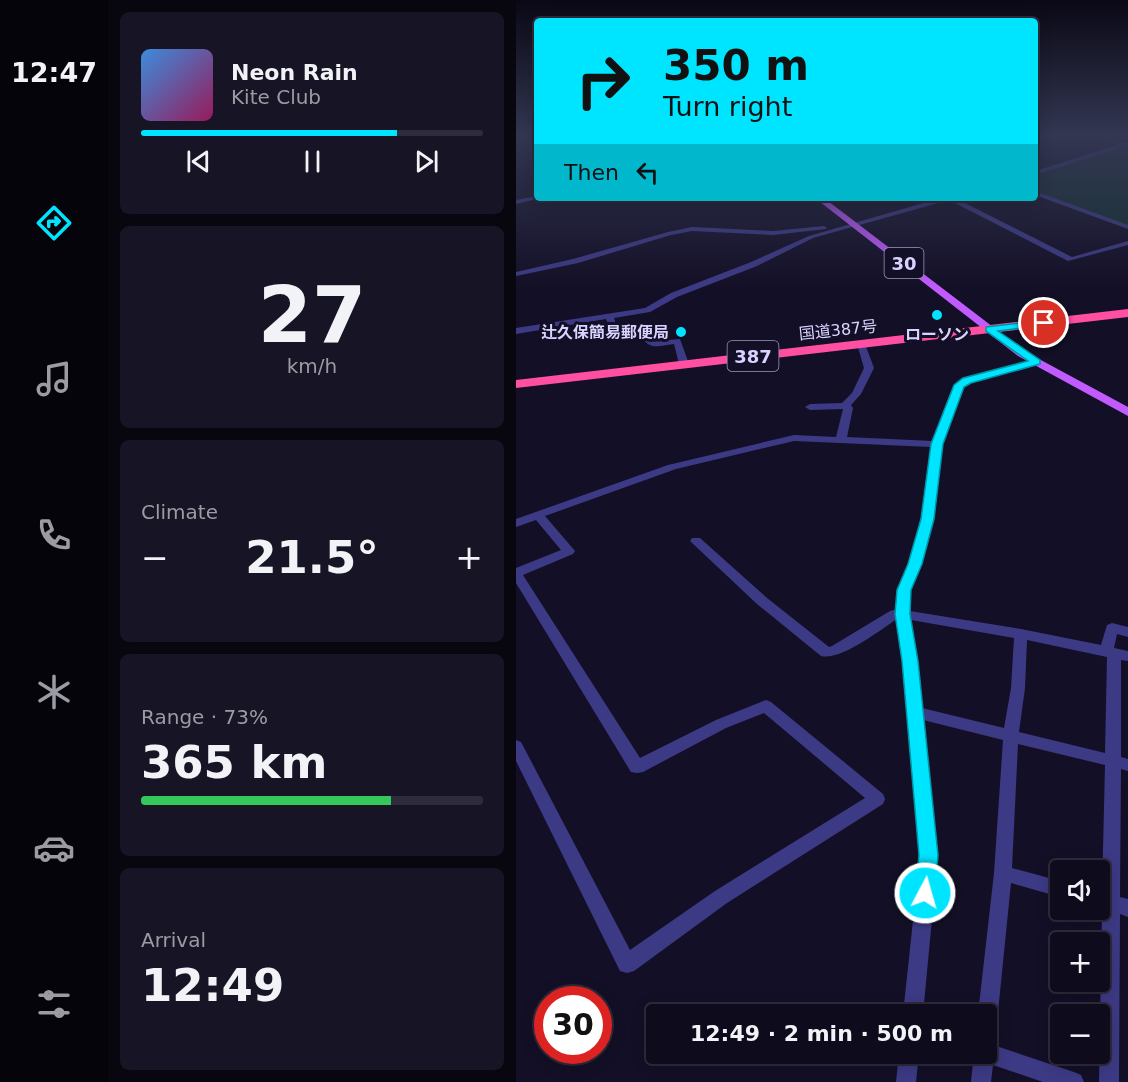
<!DOCTYPE html>
<meta charset="utf-8">
<style>
:root{--surface:#0e0b1c;--page:#171425;--text:#f1f3f6;--muted:#9b9ba3;--line:#2e2b3b;--accent:#00e5ff}
body{margin:0;font-family:"DejaVu Sans","Noto Sans JP",sans-serif;background:var(--page);color:var(--text);height:100vh;display:flex;flex-direction:column;font-size:22px;white-space:nowrap}
*{box-sizing:border-box;margin:0}
p{font-size:20px;color:var(--muted)}
.icon{flex:none;width:33px;height:33px;fill:none;stroke:currentColor;stroke-width:2;stroke-linecap:round;stroke-linejoin:round}
.map{position:relative;flex:1;overflow:hidden}
.sheet{display:flex;flex-direction:column;gap:12px;padding:12px;background:#08060f;width:408px}
.sheet>*{flex:none}
.top-card{position:absolute;left:18px;top:18px;width:504px;height:183px;border-radius:6px;box-shadow:0 3px 15px #0003,0 0 0 2px var(--line);background:#00e5ff;color:#111;overflow:hidden}
.tools{position:absolute;left:534px;top:860px;display:grid;gap:12px}
.tools a{display:grid;place-items:center;width:60px;height:60px;border-radius:6px;background:var(--surface);box-shadow:0 3px 15px #0003,0 0 0 2px var(--line);font-size:30px}
.speed{position:absolute;left:18px;top:986px;display:flex;gap:12px;font-size:30px;font-weight:700;text-align:center}
.speed>*{display:grid;place-content:center;width:78px;height:78px;border-radius:50%;background:var(--surface);box-shadow:0 3px 15px #0003,0 0 0 2px var(--line);line-height:1}
.speed .limit{border:9px solid #d22;background:#fff;color:#111}
.pin{position:absolute;display:grid;place-items:center;width:51px;height:51px;color:#fff;margin:-26px;border:3px solid #fff;border-radius:50%;box-shadow:0 2px 6px #0007}
.me{position:absolute;width:66px;margin:-33px;rotate:6deg;stroke-linejoin:round;filter:drop-shadow(0 0 4px #0008)}
.turn{display:flex;align-items:center;gap:21px;height:126px;padding:0 30px;font-size:27px}
.turn .icon{width:78px;height:78px;stroke-width:2.5}
.turn b{display:block;font-size:42px;line-height:51px}
.then{display:flex;align-items:center;height:57px;padding:0 30px;background:#0003;gap:12px;font-size:22px}
.big{font-size:45px;font-weight:700;line-height:1.1}
.sheet .tile{flex:1;display:flex;flex-direction:column;justify-content:center;gap:9px;min-width:0;padding:0 21px;border-radius:9px;background:var(--page)}
.sheet .dial{align-items:center;gap:0}
.dial b{font-size:78px;line-height:1}
.song{display:flex;align-items:center;gap:18px}
.cover{width:72px;height:72px;border-radius:9px;background:linear-gradient(135deg,hsl(210 70% 55%),hsl(330 70% 35%))}
.played{height:6px;border-radius:3px;background:linear-gradient(90deg,var(--accent) 75%,var(--line) 75%)}
.keys{display:flex;justify-content:space-around;direction:ltr}
.heat{display:flex;justify-content:space-between;align-items:center;font-size:33px;direction:ltr}
.charge{height:9px;border-radius:4px;background:linear-gradient(90deg,#34c759 73%,var(--line) 0)}
.trip{position:absolute;left:130px;top:1004px;width:351px;height:60px;border-radius:6px;background:var(--surface);box-shadow:0 3px 15px #0003,0 0 0 2px var(--line);font-weight:700;line-height:60px;text-align:center}
main{display:flex;flex:1;min-height:0}
.tab-bar{display:flex;flex-direction:column;width:108px;justify-content:space-around;align-items:center;background:#06040b;color:var(--muted)}
.tab-bar .icon{width:42px;height:42px}
.tab-bar .active{color:var(--accent)}
.tab-bar b{font-size:27px;color:var(--text)}
.map>svg:first-child{display:block}
.green{fill:#12302f}
.lines{fill:none;stroke-linecap:round;stroke-linejoin:round}
.street{fill:#3d3a85;fill-rule:evenodd}
.primary{fill:#c25bff;fill-rule:evenodd}
.highway{fill:#ff4fa3;fill-rule:evenodd}
.route{fill:#00e5ff;stroke:#0095a6;stroke-width:1.5}
.poi-dot{fill:#00e5ff;stroke:#130f26;stroke-width:2}
.labels{text-anchor:middle;dominant-baseline:central;stroke-width:6;stroke-linejoin:round;paint-order:stroke}
.far-street-label{font-size:16px;fill:#d9d4ff;stroke:#130f26}
.far-poi-label{font-size:16px;font-weight:bold;fill:#d9d4ff;stroke:#130f26;text-anchor:end}
.shield{fill:#130f26;stroke:#9e99be;stroke-width:1.5}
.shield-label{font-size:18px;font-weight:bold;fill:#d9d4ff}
</style>
<main>
<nav class="tab-bar">
<b>12:47</b>
<svg class="icon active" aria-label="directions" viewBox="0 0 24 24"><path d="M12 3l9 9-9 9-9-9zM9 14v-3h6M13 9l2 2-2 2"/></svg>
<svg class="icon" aria-label="music" viewBox="0 0 24 24"><path d="M9 18V5l10-2v13"/><circle cx="6" cy="18" r="3"/><circle cx="16" cy="16" r="3"/></svg>
<svg class="icon" aria-label="phone" viewBox="0 0 24 24"><path d="M5 4h4l2 5-3 2q2 4 5 5l2-3 5 2v4C11 20 4 13 5 4z"/></svg>
<svg class="icon" aria-label="climate" viewBox="0 0 24 24"><path d="M12 3v18M4 7l16 10M4 17L20 7"/></svg>
<svg class="icon" aria-label="car" viewBox="0 0 24 24"><path d="M5 17H2v-5l4-1 3-4h7l3 4 3 1v5h-3M9 17h6M6 11h13"/><circle cx="7" cy="17" r="2"/><circle cx="17" cy="17" r="2"/></svg>
<svg class="icon" aria-label="filters" viewBox="0 0 24 24"><path d="M4 7h16M4 17h16"/><circle cx="9" cy="7" r="2"/><circle cx="15" cy="17" r="2"/></svg>
</nav>
<section class="sheet">
<div class="tile">
<div class="song"><i class="cover"></i><div><b>Neon Rain</b><p>Kite Club</p></div></div>
<div class="played"></div>
<div class="keys"><svg class="icon" aria-label="previous" viewBox="0 0 24 24"><path d="M18 5L8 12l10 7zM5 5v14"/></svg><svg class="icon" aria-label="pause" viewBox="0 0 24 24"><path d="M8 5v14M16 5v14"/></svg><svg class="icon" aria-label="next" viewBox="0 0 24 24"><path d="M6 5l10 7-10 7zM19 5v14"/></svg></div>
</div>
<div class="tile dial"><b>27</b><p>km/h</p></div>
<div class="tile"><p>Climate</p>
<div class="heat"><a>−</a><b class="big">21.5°</b><a>+</a></div>
</div>
<div class="tile"><p>Range · 73%</p><b class="big">365 km</b><div class="charge"></div></div>
<div class="tile"><p>Arrival</p><b class="big">12:49</b></div>
</section>
<div class="map">
<svg width="612" height="1082" viewBox="0 0 612 1082">
<rect width="100%" height="100%" fill="#130f26"/>
<polygon class="green" points="612,146 612,226 519,191 519,175"/>
<g class="lines">
<g class="street">
<path d="M583,136C593,136 603,145 612,142V146L519,175V171L602,145Z"/>
<polygon points="519,191 612,225 612,229 519,195"/>
<polygon points="21,196 21,198 25,198 0,204 0,200"/>
<path d="M425,198H439L556,257L612,241V245L552,261L433,200L297,238L241,266L161,297L134,312L98,318L102,331L130,330L139,341L164,339L173,364L171,366H165L163,364L158,344C141,346 134,351 124,335L96,336L90,319L0,334V328L129,308L155,293L235,262L293,236Z"/>
<polygon points="308,226 311,228 310,229 257,235 176,231 155,235 62,263 0,276 0,272 57,259 152,232 176,227 257,231"/>
<path d="M345,341L349,344L358,368L345,394L335,405L337,408L331,437L417,441L440,383L448,378L520,359L525,362L454,382L447,386L426,444L418,519L405,564L394,590V611L505,629L585,645L591,625L596,623L612,627V637L601,634L598,648L612,651V661L605,660V757L612,759V771L605,769L604,897L612,899V917L604,914L603,1082H583L586,909L584,908V892H586L589,765L502,744L496,868L544,881V897L495,883L481,1022L478,1029L471,1032V1014H462L478,873L487,740L407,720L422,855L407,1014H387L404,855L387,661L381,619C364,630 325,661 305,656L241,604L174,541L176,538H184L251,598L313,647L316,646L374,611L381,609L382,590L393,564L406,519L415,447L278,441L160,469L29,516L59,551L57,554L7,575L124,758L200,720L250,700L255,702L367,794L369,799L367,804L211,903L118,971L111,973L104,971L0,761V740L5,742L114,950L199,891L349,798L248,713L210,728L127,772L121,773L115,772L0,583V568L45,550L20,520L0,527V519L152,465L278,435L320,437L327,409L294,410L289,407L294,404L326,403L336,393L348,368L341,344ZM395,620L498,638L495,688L488,728L406,708ZM511,640L591,657L589,753L503,732L509,688Z"/>
<polygon points="471,1043 558,1072 565,1075 568,1082 527,1082 477,1065 475,1082 455,1082 458,1053 471,1053"/>
<polygon points="383,1053 403,1053 400,1082 380,1082"/>
</g>
<polygon class="primary" points="299,198 308,198 510,352 612,407 612,416 502,356"/>
<polygon class="highway" points="612,309 612,317 0,388 0,380"/>
</g>
<linearGradient id="sky" x2="0" y2="1"><stop stop-color="#0a0815"/><stop offset="0.47" stop-color="#333752"/><stop offset="1" stop-color="#333752" stop-opacity="0"/></linearGradient>
<rect width="612" height="288" fill="url(#sky)"/>
<polygon class="route" points="528,320 531,321 531,325 482,331 524,360 524,364 455,383 448,387 427,444 418,519 406,564 395,590 394,614 402,661 422,855 419,893 416,900 409,903 402,900 399,893 403,855 386,661 379,614 381,590 392,564 405,519 415,444 438,385 447,378 512,361 470,331 470,327"/>
<g class="poi-dot">
<circle cx="421" cy="315" r="6"/>
<circle cx="165" cy="332" r="6"/>
</g>
<g class="labels">
<g class="far-street-label">
<text transform="translate(322 330) rotate(-6)">国道387号</text>
</g>
<g class="far-poi-label">
<text x="153" y="332">辻久保簡易郵便局</text>
<text x="421" y="334" text-anchor="middle">ローソン</text>
</g>
<g class="shield">
<rect x="368.5" y="248" width="39" height="30" rx="4.5"/>
<rect x="211.5" y="341" width="51" height="30" rx="4.5"/>
</g>
<g class="shield-label">
<text x="388" y="263">30</text>
<text x="237" y="356">387</text>
</g>
</g>
</svg>
<div class="tools">
<a><svg class="icon" aria-label="sound" viewBox="0 0 24 24"><path d="M4 9h4l5-4v14l-5-4H4zM17 9q2 3 0 6"/></svg></a>
<a>+</a>
<a>−</a>
</div>
<div class="speed"><div class="limit">30</div></div>
<div class="pin" style="left:528px;top:323px;background:#d93025"><svg class="icon" aria-label="arrive" viewBox="0 0 24 24"><path d="M6 21V4h12l-3 4 3 4H6"/></svg></div>
<svg class="me" style="left:409px;top:893px" viewBox="-20 -20 40 40"><circle r="17" fill="#00e5ff" stroke="#fff" stroke-width="3"/><path d="M0-11L8 9 0 5-8 9z" fill="#fff"/></svg>
<div class="trip">12:49 · 2 min · 500 m</div>
<div class="top-card">
<div class="turn"><svg class="icon" aria-label="right" viewBox="0 0 24 24"><path d="M7 20v-9h11M14 6l5 5-5 5"/></svg><div><b>350 m</b>Turn right</div></div>
<div class="then">Then<svg class="icon" aria-label="left" viewBox="0 0 24 24"><path d="M17 20v-9H6M10 6l-5 5 5 5"/></svg></div>
</div>
</div>
</main>
